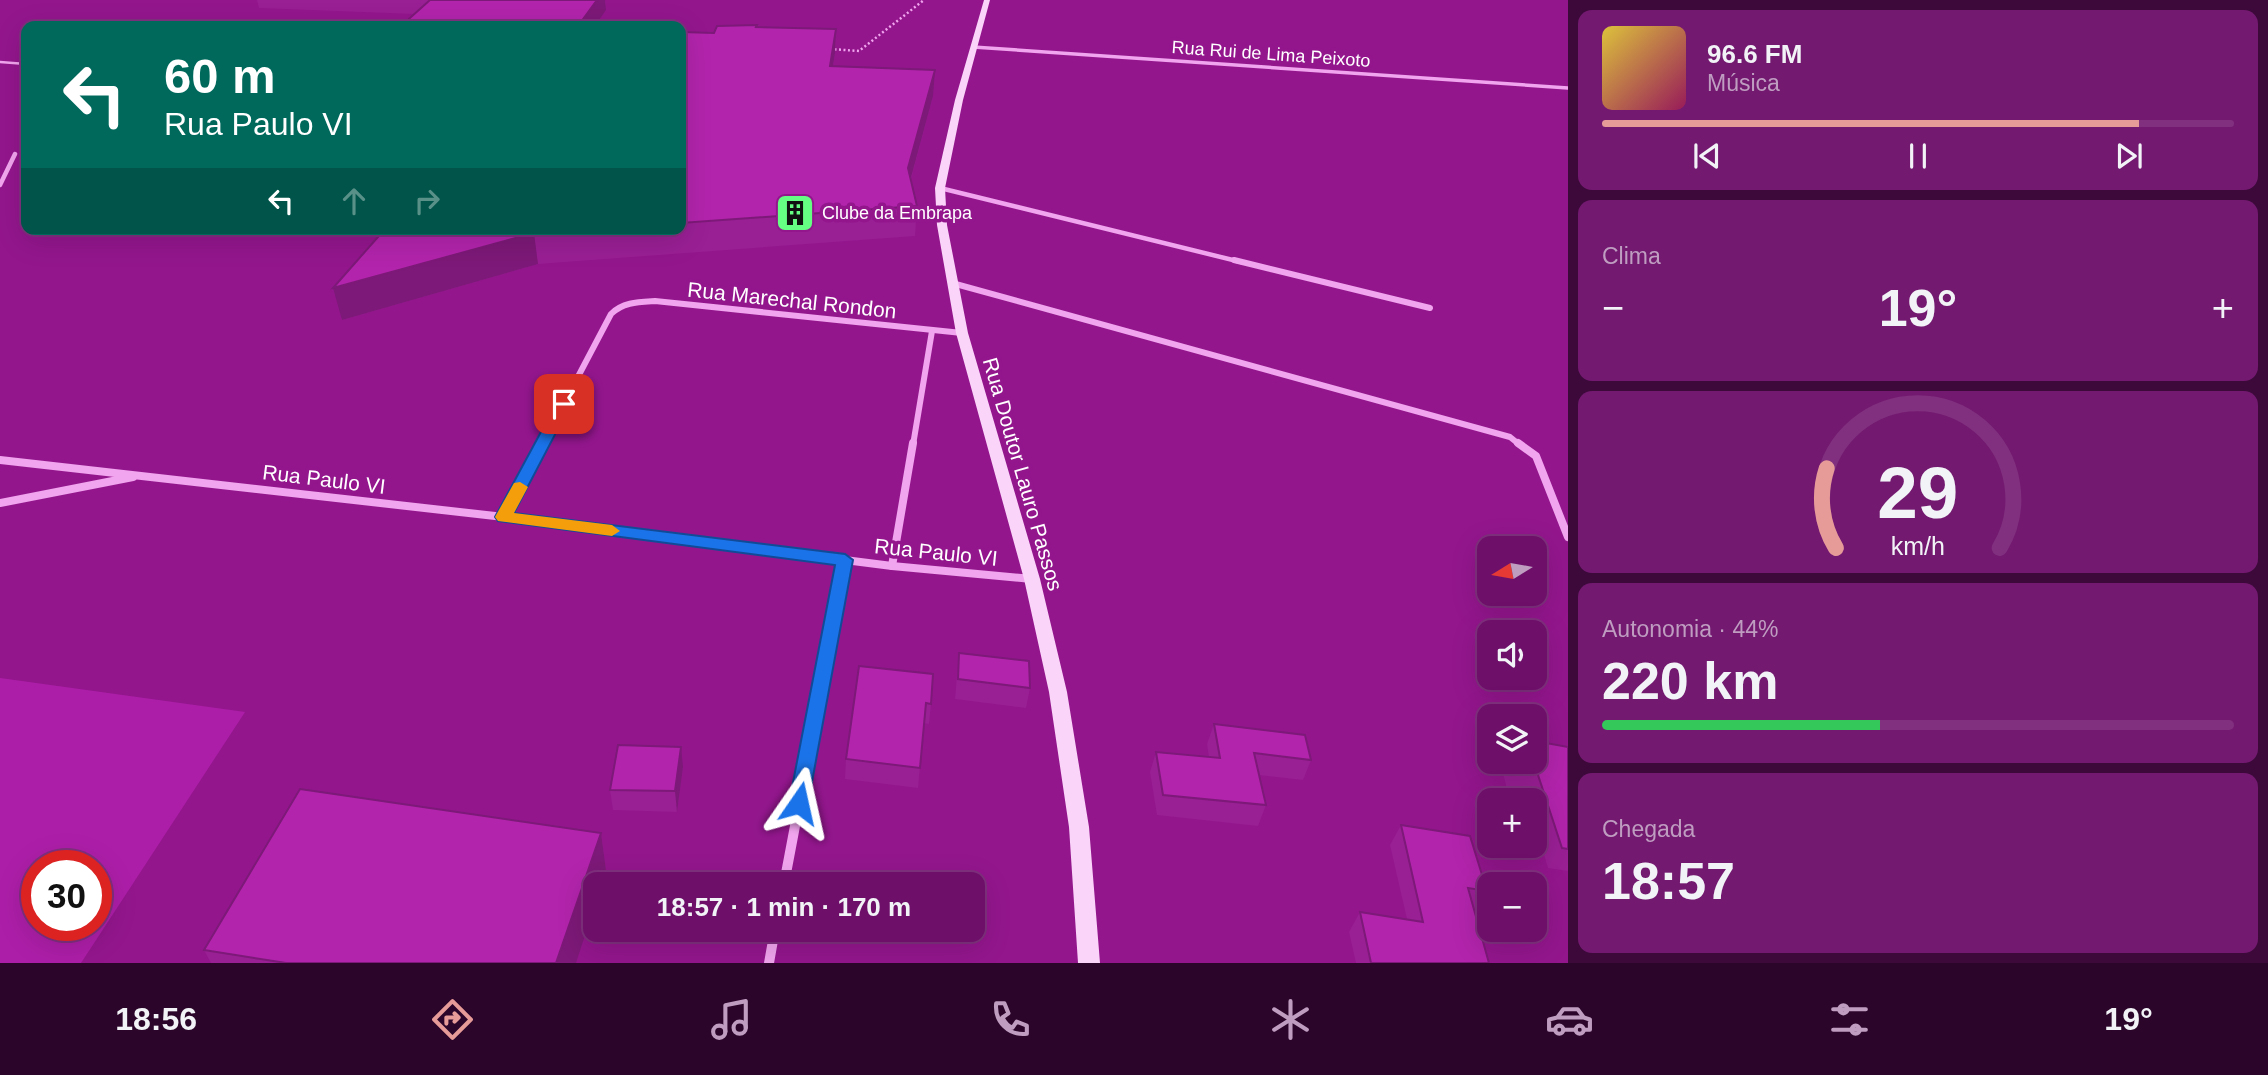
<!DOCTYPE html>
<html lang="pt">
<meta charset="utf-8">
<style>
:root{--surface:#6e106a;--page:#731970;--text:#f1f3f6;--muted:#bf9dc1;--line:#80307e;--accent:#e69b98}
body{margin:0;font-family:Helvetica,sans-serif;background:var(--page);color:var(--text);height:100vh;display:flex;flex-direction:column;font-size:26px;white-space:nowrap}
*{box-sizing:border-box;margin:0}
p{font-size:23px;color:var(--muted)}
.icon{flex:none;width:38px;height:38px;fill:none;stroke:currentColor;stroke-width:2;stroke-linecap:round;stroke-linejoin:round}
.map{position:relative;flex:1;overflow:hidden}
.side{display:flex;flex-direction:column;gap:10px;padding:10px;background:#3c093a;width:700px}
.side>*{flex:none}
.banner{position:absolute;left:21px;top:21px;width:665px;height:214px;border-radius:14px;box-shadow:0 7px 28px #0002,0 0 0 2px var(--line);background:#00695c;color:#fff;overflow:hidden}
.needle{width:46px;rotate:259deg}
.tools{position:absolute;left:1477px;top:536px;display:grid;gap:14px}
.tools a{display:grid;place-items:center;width:70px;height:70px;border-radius:14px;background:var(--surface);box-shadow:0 7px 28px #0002,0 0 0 2px var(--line);font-size:35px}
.speed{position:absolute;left:21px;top:850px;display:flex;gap:14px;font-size:35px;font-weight:700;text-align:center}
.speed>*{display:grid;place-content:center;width:91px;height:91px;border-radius:50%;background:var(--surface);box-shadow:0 7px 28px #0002,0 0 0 2px var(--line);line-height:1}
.speed .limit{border:10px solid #d22;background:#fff;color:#111}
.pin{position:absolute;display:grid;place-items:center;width:60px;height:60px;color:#fff;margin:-30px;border-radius:14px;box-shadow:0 4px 10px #0006}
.me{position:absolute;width:77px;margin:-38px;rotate:11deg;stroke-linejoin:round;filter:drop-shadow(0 0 5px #0008)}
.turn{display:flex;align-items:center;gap:24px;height:147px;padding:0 28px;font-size:32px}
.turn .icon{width:91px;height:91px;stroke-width:2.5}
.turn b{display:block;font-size:49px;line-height:60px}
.lanes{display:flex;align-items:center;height:66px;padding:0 28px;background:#0003;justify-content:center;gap:35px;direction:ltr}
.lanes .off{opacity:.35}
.big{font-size:52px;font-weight:700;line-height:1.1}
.side .widget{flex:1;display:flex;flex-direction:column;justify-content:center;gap:10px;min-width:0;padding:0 24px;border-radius:14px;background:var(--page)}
.side .dial{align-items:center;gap:0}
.dial svg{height:182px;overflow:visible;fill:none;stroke:var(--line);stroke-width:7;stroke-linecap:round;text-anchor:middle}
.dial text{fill:var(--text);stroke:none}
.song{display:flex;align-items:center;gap:21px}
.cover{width:84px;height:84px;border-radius:10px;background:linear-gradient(135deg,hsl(50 70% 55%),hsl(330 70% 35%))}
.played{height:7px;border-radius:4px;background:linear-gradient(90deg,var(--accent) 85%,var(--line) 85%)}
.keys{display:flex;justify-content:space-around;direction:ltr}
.heat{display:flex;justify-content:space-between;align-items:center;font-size:38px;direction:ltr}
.charge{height:10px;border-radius:5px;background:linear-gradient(90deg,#34c759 44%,var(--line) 0)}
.trip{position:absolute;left:583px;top:872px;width:402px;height:70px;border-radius:14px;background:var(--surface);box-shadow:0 7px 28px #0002,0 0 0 2px var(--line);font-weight:700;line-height:70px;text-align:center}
.menu{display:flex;height:112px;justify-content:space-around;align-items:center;background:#2c062a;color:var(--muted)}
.menu .icon{width:49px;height:49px}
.menu .selected{color:var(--accent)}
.menu b{font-size:32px;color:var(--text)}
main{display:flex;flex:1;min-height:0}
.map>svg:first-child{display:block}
.green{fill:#ad1ea8;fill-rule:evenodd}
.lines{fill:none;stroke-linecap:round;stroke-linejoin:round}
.path{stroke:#f1a5ee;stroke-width:2.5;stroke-dasharray:2 2.5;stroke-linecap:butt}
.lane{stroke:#f1a5ee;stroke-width:2.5}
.street-far4{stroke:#f1a5ee;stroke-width:3.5}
.street-far3{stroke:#f1a5ee;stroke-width:4.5}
.street-far2{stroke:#f1a5ee;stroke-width:6}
.street-far1{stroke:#f1a5ee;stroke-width:8}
.street{stroke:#f1a5ee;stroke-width:10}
.secondary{fill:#fbd4f9;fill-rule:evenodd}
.wall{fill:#991f94}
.shaded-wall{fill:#7d1978}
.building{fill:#b224ac;stroke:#7d1978;stroke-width:2}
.route{fill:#1a73e8;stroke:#114b97;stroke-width:2}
.slow{fill:#f59e0b}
.labels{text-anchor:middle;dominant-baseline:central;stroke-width:7;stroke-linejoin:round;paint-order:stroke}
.far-street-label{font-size:18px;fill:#fff;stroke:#93168d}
.far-poi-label{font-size:18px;fill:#fff;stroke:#93168d;text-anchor:start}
.street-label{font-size:21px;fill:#fff;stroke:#93168d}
</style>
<main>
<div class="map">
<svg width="1568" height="963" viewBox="0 0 1568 963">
<rect width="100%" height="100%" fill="#93168d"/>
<path class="green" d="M0,678L245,712L81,963H0ZM37,866H96V926H37Z"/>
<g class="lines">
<polyline class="path" points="830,49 859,51 924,0"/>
<polyline class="lane" points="0,62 26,64"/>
<polyline class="street-far4" points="973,47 1568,88"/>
<g class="street-far3">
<polyline points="0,185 15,154"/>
<polyline points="940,188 1241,262"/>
</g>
<g class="street-far2">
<polyline points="1234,260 1430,308"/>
<polyline points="952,283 1510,437 1520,445"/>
<path d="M542,445L611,314C623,302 639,302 655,301L962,333"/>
<polyline points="913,445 932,331"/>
</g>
<g class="street-far1">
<polyline points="1518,443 1536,456 1568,537"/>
<polyline points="0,460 504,517 892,566 1032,579"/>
<polyline points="0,503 133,477"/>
<polyline points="504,517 543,443"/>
<polyline points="892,566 913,443"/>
<polyline points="823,675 845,560"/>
</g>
<g class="street">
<polyline points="784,884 824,673"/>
<polyline points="769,963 775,929"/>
</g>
<polygon class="secondary" points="984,0 990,0 963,100 945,188 947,225 968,333 1040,579 1067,692 1089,827 1100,963 1078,963 1069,827 1049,692 1024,579 956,333 937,225 935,188 955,100"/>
</g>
<g class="wall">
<polygon points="257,0 605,0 606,10 595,26 401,26 415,14 259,8"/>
<polygon points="757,27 836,29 835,53 833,66 933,96 911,179 917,206 915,236 538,264 342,320 385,229 681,229 681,32 714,33"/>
<polygon points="959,653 1030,688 1026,708 955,699"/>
<polygon points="859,666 931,704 929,724 924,723 918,788 845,779 846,759"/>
<polygon points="1214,724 1311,760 1303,780 1259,775 1266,805 1258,826 1157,815 1150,772 1156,752 1209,757 1207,744"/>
<polygon points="1568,747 1568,871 1548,868 1535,824 1535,800 1527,800 1525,792 1507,789 1500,761 1535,761"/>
<polygon points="683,767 677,812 613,810 610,790"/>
<polygon points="1401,825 1487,891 1475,911 1489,963 1356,963 1349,932 1360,912 1407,919 1390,845"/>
<polygon points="601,833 606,870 576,963 211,963 204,950"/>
</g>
<g class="shaded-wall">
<polygon points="597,0 605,0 606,10 595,26 578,26"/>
<polygon points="836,29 835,53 829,91 830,66"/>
<polygon points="935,70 933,96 906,196 908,168"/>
<polygon points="534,233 538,264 342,320 333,288"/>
<polygon points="681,747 683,767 677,812 675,791"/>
<polygon points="601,833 606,870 602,884 595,884 595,905 576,963 556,963"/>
</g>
<g class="building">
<polygon points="430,0 597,0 578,26 401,26"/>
<polygon points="757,25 756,27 836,29 830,66 935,70 908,168 917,206 681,223 681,32 714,33 717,26"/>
<polygon points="385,229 591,229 534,233 333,288"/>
<polygon points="959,653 1029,661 1030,688 958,679"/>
<polygon points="859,666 933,674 931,704 926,703 920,768 846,759"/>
<polygon points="1214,724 1305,735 1311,760 1254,753 1266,805 1163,795 1156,752 1220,758"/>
<polygon points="1535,741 1568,747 1568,849 1562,848 1537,772 1519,769 1517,761 1535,761"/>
<polygon points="618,745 681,747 675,791 610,790"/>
<polygon points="300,789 601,833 556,963 286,963 204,950"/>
<polygon points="1401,825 1470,836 1487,891 1468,888 1489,963 1371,963 1360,912 1423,922"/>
</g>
<polygon class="route" points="564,400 571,404 514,513 845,554 853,560 807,809 799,812 792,809 789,803 835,565 498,521 495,517 556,404"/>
<polygon class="slow" points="520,482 528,487 514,513 612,525 620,531 612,536 498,521 495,517 514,483"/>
<defs>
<g id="building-square" transform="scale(2.0125)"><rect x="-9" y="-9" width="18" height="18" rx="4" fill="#65ff83" stroke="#93168d"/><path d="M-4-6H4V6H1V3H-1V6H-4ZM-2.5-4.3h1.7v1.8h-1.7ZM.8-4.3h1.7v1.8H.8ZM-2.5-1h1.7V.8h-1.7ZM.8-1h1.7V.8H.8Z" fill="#111"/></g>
</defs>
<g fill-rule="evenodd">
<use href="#building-square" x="795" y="213"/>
</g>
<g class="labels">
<g class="far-street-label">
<text transform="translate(1271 54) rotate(4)">Rua Rui de Lima Peixoto</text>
</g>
<g class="far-poi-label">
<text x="822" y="213">Clube da Embrapa</text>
</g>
<g class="street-label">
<text transform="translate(792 300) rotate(6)">Rua Marechal Rondon</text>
<text transform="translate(1023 474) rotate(74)">Rua Doutor Lauro Passos</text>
<text transform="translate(324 479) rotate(7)">Rua Paulo VI</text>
<text transform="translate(936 552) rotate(6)">Rua Paulo VI</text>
</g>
</g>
</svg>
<div class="tools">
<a><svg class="needle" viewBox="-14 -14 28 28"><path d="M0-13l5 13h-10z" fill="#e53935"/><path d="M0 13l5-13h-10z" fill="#bf9dc1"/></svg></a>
<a><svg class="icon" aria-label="sound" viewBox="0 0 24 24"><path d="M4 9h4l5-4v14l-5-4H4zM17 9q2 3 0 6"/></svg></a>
<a><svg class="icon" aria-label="layers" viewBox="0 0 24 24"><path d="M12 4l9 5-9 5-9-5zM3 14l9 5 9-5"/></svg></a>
<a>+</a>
<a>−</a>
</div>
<div class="speed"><div class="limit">30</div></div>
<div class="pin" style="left:564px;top:404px;background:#d93025"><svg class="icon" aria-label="arrive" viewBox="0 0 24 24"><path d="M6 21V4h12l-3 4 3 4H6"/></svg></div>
<svg class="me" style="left:799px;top:803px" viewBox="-20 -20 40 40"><path d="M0-17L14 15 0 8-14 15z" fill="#1a73e8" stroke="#fff" stroke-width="4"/></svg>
<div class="trip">18:57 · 1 min · 170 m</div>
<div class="banner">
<div class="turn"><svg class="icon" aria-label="left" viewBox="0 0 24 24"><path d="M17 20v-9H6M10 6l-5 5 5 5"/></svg><div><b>60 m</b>Rua Paulo VI</div></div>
<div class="lanes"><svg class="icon" aria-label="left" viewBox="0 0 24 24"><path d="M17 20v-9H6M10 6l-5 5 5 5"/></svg><svg class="icon off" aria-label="ahead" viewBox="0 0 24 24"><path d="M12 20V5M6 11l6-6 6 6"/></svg><svg class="icon off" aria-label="right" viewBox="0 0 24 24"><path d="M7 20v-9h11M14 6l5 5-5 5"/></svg></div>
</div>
</div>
<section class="side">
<div class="widget">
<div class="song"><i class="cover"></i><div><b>96.6 FM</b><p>Música</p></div></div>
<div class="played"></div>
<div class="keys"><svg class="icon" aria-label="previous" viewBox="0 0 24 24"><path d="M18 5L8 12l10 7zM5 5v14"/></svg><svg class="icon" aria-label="pause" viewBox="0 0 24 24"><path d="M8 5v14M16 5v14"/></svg><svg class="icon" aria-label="next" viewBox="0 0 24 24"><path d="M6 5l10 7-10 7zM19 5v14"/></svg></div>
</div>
<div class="widget"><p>Clima</p>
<div class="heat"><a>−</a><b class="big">19°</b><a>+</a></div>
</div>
<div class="widget dial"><svg viewBox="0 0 100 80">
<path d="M14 69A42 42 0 1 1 86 69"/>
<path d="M14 69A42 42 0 0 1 10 34" stroke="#e69b98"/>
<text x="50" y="56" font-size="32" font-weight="700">29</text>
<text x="50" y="72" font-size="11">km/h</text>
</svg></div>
<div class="widget"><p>Autonomia · 44%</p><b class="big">220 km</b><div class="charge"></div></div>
<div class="widget"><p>Chegada</p><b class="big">18:57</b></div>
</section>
</main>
<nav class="menu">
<b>18:56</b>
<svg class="icon selected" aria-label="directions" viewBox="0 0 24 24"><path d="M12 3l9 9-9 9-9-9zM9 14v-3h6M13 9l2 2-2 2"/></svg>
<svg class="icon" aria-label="music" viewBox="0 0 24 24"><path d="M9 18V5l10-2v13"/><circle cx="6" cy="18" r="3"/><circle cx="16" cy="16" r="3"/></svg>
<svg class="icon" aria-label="phone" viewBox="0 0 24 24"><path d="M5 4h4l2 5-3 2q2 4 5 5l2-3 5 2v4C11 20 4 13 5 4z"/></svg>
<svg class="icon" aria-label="climate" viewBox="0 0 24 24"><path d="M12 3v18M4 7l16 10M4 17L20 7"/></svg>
<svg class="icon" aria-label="car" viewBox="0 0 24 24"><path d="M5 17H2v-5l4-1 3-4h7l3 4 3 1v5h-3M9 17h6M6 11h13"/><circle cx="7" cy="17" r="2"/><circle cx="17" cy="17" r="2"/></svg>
<svg class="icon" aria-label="filters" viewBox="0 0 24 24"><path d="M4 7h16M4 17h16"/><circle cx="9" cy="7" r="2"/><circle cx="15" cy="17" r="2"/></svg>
<b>19°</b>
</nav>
